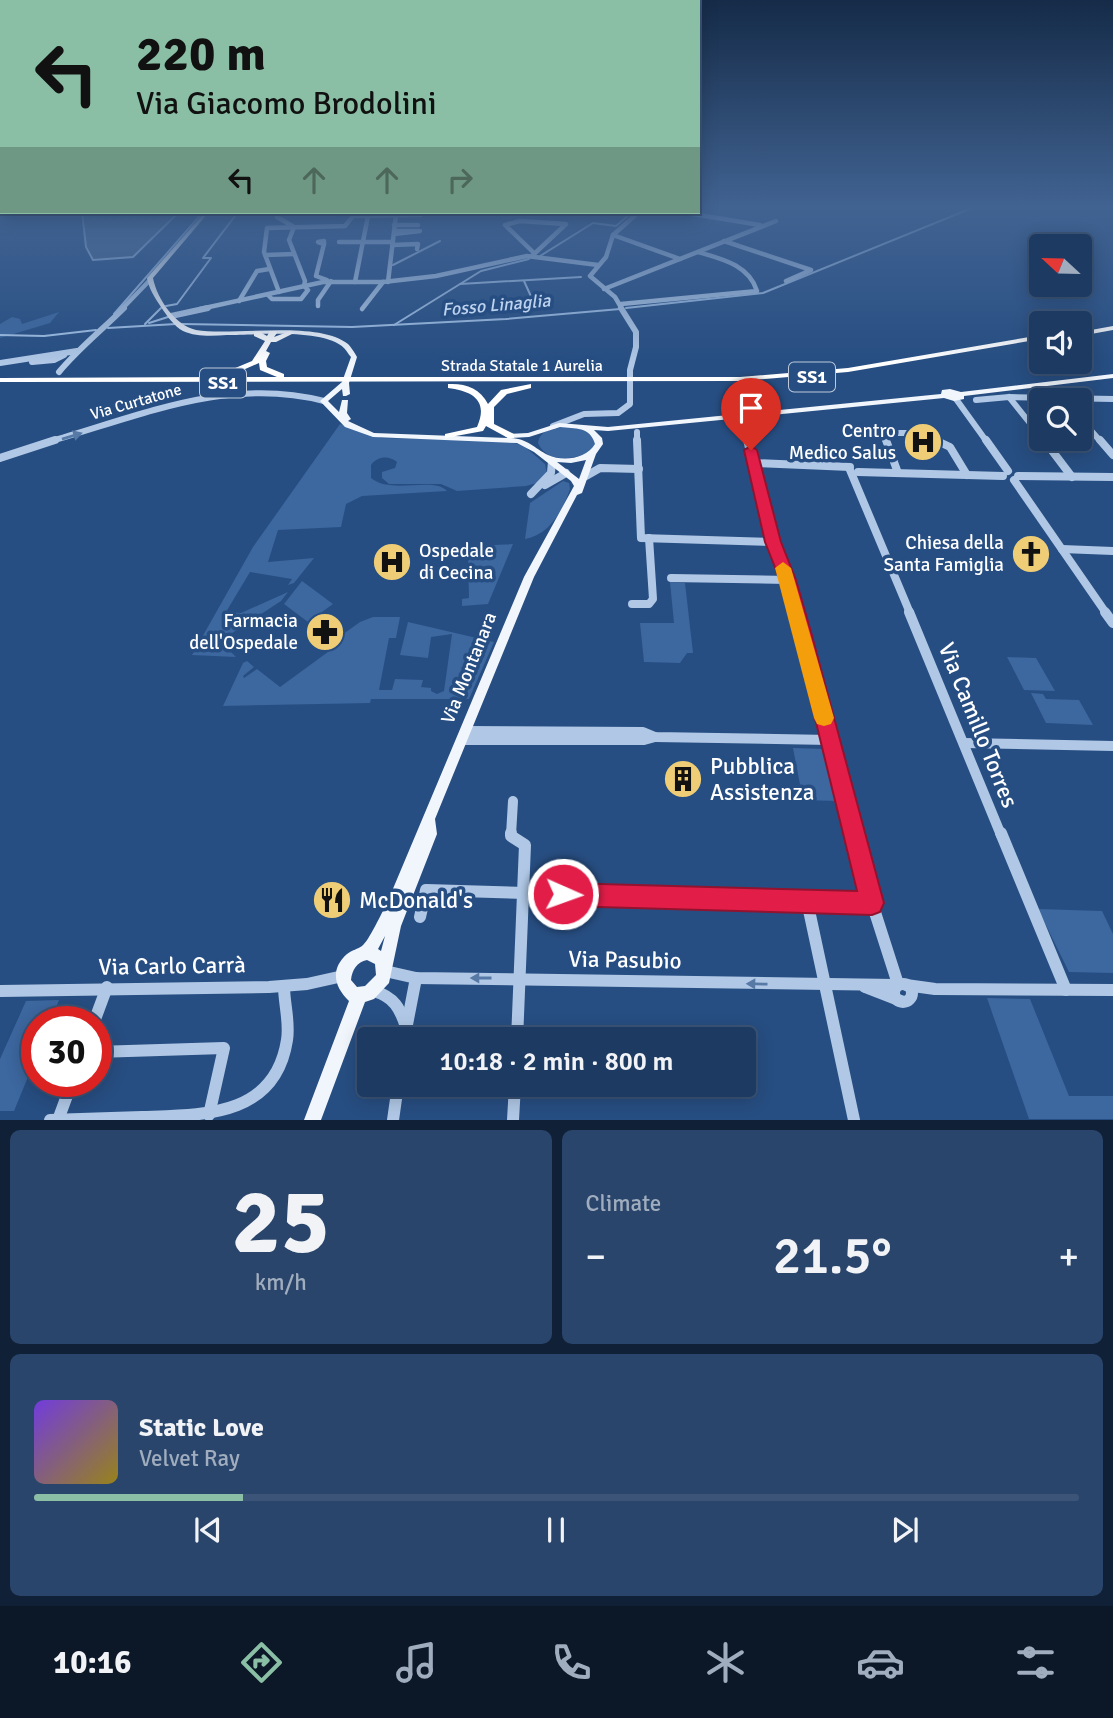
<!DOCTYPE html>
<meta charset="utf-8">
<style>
:root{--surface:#1d3a62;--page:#2a456b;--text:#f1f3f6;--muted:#a0adbe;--line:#3b5477;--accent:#8abfa5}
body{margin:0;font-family:Signika,sans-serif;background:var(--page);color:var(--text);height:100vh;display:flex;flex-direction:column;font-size:26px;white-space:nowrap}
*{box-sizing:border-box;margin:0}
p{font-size:23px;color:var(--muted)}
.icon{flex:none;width:38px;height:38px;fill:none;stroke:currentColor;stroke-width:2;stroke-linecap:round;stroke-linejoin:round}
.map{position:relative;height:1120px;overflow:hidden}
.side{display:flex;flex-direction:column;gap:10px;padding:10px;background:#102036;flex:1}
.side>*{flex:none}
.hud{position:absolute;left:0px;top:0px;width:700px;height:214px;box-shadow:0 4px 18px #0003,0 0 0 2px var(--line);background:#8abfa5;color:#111;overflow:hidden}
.needle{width:46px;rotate:292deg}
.buttons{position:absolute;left:1029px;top:234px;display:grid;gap:14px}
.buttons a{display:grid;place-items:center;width:63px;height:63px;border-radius:7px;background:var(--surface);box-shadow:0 4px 18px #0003,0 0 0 2px var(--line);font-size:35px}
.speed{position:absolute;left:21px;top:1006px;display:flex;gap:14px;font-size:35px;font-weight:700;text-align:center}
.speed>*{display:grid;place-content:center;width:91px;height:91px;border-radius:50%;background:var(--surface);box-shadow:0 4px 18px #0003,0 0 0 2px var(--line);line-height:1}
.speed .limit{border:10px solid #d22;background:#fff;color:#111}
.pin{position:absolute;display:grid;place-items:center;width:60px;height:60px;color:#fff;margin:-72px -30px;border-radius:50% 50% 50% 0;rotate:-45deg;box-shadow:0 0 7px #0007}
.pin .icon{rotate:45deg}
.me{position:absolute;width:77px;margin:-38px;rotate:92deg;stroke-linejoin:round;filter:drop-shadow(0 0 5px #0008)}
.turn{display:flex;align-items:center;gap:24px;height:147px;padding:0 21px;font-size:32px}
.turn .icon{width:91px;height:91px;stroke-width:2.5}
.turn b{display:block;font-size:49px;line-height:60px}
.lanes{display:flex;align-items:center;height:66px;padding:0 21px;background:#0003;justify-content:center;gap:35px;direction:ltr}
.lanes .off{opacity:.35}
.big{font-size:52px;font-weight:600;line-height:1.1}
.side .widget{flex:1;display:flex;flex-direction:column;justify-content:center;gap:10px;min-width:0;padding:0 24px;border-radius:10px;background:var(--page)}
.side .dial{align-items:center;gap:0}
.dial b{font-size:91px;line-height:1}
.song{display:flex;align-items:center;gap:21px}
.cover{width:84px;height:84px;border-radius:10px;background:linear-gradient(135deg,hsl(260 70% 55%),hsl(50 70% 35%))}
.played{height:7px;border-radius:4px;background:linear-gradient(90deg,var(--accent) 20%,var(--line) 20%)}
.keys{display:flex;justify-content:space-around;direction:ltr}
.heat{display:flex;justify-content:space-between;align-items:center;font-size:38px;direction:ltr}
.side .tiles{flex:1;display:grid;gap:10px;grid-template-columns:1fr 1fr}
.widget:last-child{grid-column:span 2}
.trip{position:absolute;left:357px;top:1027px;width:399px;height:70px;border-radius:7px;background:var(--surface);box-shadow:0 4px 18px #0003,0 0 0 2px var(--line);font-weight:600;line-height:70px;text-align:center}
.tab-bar{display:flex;height:112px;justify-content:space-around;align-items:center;background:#0c1727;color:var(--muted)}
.tab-bar .icon{width:49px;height:49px}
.tab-bar .on{color:var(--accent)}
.tab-bar b{font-size:32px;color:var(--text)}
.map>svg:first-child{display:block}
.green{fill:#3c679f}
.water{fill:#4c678d;stroke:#a5c3e7;stroke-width:2}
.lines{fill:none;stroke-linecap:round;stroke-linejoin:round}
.stream{stroke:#a5c3e7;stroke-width:2}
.minor-far4{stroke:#b0c8e6;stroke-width:4.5}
.minor-far3{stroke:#b0c8e6;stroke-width:6}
.minor-far2{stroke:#b0c8e6;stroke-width:8}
.minor-far1{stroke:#b0c8e6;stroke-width:10}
.minor{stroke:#b0c8e6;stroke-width:12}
.major{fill:#f1f6fd;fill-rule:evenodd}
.highway{fill:#fff;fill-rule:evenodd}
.oneway{fill:#5779a5}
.route{fill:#e11d48;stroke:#92132f;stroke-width:2}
.slow{fill:#f59e0b}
.labels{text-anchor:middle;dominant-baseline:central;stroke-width:7;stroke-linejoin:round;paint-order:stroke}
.far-street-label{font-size:16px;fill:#fff;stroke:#274e82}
.far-water-label{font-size:18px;font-style:italic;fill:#bcd2ee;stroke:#274e82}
.shield{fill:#274e82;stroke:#becada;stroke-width:2}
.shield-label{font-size:18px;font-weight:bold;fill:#fff}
.poi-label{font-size:19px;fill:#fff;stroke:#274e82;text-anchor:end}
.street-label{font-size:19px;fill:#fff;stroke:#274e82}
.near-street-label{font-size:23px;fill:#fff;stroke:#274e82}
.near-poi-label{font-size:23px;fill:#fff;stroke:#274e82;text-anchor:start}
</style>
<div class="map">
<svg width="1113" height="1120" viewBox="0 0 1113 1120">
<rect width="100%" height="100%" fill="#274e82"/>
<g class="green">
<polygon points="59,312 50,323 0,338 0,324 12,317 20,319 22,324"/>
<path d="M340,424L381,438L509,441L524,446L545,464L547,473L537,483L526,486L457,491L441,484H389L382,478V472L395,468L397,462C389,455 377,456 371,465V478C391,495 434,476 447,491L362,496L346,504L341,527L278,530L268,562L314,558L294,583L288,585L292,579L250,572L226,612L241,613L288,592L281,601L223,639L226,642L223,644L236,657L192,655L253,547Z"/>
<path d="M567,426L588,431L597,440L593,451C575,459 548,465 538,443C540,429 555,428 567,426Z"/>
<path d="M563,481L569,483L570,489C562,512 549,535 525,539L530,503Z"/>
<polygon points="513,544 488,604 462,606 462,599 469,598 468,557 466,555 452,556 451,547"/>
<polygon points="302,581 333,604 308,622 284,604"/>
<polygon points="670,582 685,583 693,653 687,653 680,663 644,662 640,623 674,623"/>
<polygon points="373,617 400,617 396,638 389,638 379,690 392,690 395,679 423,680 421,687 431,688 431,691 437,694 444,691 452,634 431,637 428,658 400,655 408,622 494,642 469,699 371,699 370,703 223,706 243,663 247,661 254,667 243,676 244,678 257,669 280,687 332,649 328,645 360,622"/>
<polygon points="1007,657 1036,658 1055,691 1024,690"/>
<polygon points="1031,693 1043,694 1046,699 1079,700 1093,725 1046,723"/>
<polygon points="793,748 824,749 837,801 803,800"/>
<polygon points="1038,909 1102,911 1113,934 1113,973 1069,972"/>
<polygon points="987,998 1030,999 1069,1096 1113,1096 1113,1119 1029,1119"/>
<polygon points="59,1000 50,1022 37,1022 37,1055 14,1111 0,1111 0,1059 26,1001"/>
</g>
<polygon class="water" points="82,212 179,212 133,257 93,260 86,247"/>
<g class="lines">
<g class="stream">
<polyline points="540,256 593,223 616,226 632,212"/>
<polyline points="393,265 440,241"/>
<polyline points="524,281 534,303"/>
<polyline points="460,284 581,277"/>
<polyline points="166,306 177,304 211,258 203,258 238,212"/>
<polyline points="626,308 763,293 977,206"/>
<polyline points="114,314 203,212"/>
<polyline points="149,323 168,317"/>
<polyline points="145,324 161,308"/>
<polyline points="182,324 352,327 506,319 620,309"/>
<polyline points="394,325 481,271 529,259"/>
<polyline points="108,328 176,324"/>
<polyline points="0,335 44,336 96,330"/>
</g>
<g class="minor-far4">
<polyline points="681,212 760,225"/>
<polyline points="394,225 418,225"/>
<polyline points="394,231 420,231 394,234"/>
<polyline points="613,235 680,259"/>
<polygon points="324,241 324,244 318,242"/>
<polyline points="724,241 811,270 786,281"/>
<polyline points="339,242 393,242"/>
<polyline points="324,244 316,276 327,280"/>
<polyline points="392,245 418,244 417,249"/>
<polyline points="265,255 294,254"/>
<polyline points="532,256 566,224 520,221 505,225 534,253"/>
<polyline points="355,282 368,216"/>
<polyline points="388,282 396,215"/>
<polyline points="604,289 776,221"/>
<polyline points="279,292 264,252 267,228 345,226 353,216 421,215"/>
<polyline points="268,295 272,299 301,299 308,290 304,286 305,281 289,240 294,227 277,217"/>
<polyline points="239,301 257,271 269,269"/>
<path d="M621,304L757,291C749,265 722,259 698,252"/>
<polyline points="318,306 318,300 331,281"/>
<polyline points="122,309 149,281"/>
<polyline points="200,309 323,282 383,282 436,276 527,256 598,265"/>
<polyline points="362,309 383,282"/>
<polyline points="622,309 615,297 590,276 606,257 613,235 639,212"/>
</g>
<g class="minor-far3">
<polyline points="171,316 208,308"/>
<polyline points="32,362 54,360 64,355"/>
<polyline points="0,363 77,351"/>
<path d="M59,372C79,348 102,330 124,308"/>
<polyline points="1009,397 1041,437"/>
<polyline points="956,399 987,442"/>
<polyline points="976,400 1009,397 1113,399"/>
<polyline points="741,415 748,442"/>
<polyline points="1080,418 1101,442"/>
<polyline points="553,426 584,414 618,413 630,404 630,370 636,347 636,332 621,308"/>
<polyline points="882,430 886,442"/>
<polyline points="637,432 637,442"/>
<polyline points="883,433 918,433 939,442"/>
<polyline points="1043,439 1045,442"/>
<path d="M48,442C140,416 228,376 324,401"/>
</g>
<g class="minor-far2">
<polyline points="637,440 641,538 773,542"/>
<polyline points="747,440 773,542 797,613"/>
<polyline points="886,440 898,473"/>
<polyline points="935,440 950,447 967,475"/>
<polyline points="986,440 1008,471"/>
<polyline points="1044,440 1072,477"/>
<polyline points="1100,440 1113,455"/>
<polyline points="0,458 55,440"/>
<polyline points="754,463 850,467"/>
<polyline points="850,470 910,613"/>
<polyline points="858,472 1003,476"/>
<polyline points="586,476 600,468 639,469"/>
<polyline points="1018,476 1113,477"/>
<polyline points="1014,480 1106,613"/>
<polyline points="545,485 566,473"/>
<polyline points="531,494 551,473 552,461"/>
<polyline points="1062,549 1113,551"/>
<polyline points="671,578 788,580"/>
<polyline points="632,604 649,604 653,599 649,538"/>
</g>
<g class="minor-far1">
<polyline points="796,612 854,835"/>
<polyline points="909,612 1001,835"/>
<polyline points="1105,612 1113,623"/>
<polyline points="466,731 643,732 655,737 830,740"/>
<polyline points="462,740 644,740 655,737"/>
<polyline points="964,743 1113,746"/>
<polyline points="511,835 513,801"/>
</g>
<g class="minor">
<polyline points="511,833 511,836 525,845 517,1040"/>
<polyline points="854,833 872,903 898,984"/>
<polyline points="1001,833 1066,990"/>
<polyline points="807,901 854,1120"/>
<polyline points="420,917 426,890 872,903"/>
<polyline points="385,971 416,978 895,985"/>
<circle cx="903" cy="993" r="9"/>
<polyline points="906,985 935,989 1113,990"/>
<polyline points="865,987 901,1001"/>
<polyline points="0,991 269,987 307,984 343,976"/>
<path d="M374,991C394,997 400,1008 406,1027"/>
<polyline points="94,1022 107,987"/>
<polyline points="404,1040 416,978"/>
<polyline points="96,1052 224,1048 209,1115"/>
<path d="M50,1120C81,1119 111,1118 142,1117C201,1115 275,1118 287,1040C290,1022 284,1004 284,986"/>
<polyline points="58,1120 72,1082"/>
<polyline points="393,1120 398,1085"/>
<polyline points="513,1120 515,1085"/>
</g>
<path class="major" d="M205,212H209L153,278C157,299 175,325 196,330C234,336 318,320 348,344C351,347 355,353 357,357L349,383L350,394L346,396H343L342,389L328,401L339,412L342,400H348L347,413L351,419L348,421L374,433L508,438L505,436L506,434L528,433L559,423L608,427L941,394L942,390L950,389L961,392L1113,374V378L964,396V399L954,401L944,398L608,431L594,430L602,438L603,444L596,454L582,493L577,495L534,577L435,819L437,834L401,926L389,983L374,999L365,1002L321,1120H304L349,1001C334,987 330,969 347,954C352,950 358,949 362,946C369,941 382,912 387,903L524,577L574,486L571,481L534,452L517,443L373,437L345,427L320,401L342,382L351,357C348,354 347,351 344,348C324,328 254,335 227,335C213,336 196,337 183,331C174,326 167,316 161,307C155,298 149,289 147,278ZM560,427C575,429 590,426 595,444C586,459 563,462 548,455C534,448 528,439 511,438L529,437ZM586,460L579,479L557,462L571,463ZM385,936L381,951L378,949ZM367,960L375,964L376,975L365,986L357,987L351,980C352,970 357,962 367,960Z"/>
<g class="highway">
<polygon points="1113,326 1113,330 1080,336 1080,332"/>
<path d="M270,331H276L277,333L274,337L290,331L294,333L276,342H271L266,351L270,353L266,361L267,367L284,374V377H740L848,368L1041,335V339L848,372L740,381L0,382V378L221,377V374L252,361L265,341L254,336V332H260L267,336ZM259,363L260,370L277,377H227Z"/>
<path d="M448,384C465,383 480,388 488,404L501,390L531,384V388L507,394L494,407V424L514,434V438H508L486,426L483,431L445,438V434L477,427C489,400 472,391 448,388Z"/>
</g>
</g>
<defs><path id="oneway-solid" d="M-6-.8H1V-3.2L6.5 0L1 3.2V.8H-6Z" transform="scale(1.75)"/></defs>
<g class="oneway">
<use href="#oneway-solid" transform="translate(72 436) rotate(-17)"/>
<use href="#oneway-solid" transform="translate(481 978) rotate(-180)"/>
<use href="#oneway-solid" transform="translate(757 984) rotate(-179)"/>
</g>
<linearGradient id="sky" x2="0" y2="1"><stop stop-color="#152b48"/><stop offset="0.57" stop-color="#416392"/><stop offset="1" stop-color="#416392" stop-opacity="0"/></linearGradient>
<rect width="1113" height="363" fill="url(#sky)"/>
<polygon class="route" points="751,446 757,450 781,542 796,580 811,632 884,903 880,912 872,915 563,906 555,902 551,894 555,886 563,883 857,891 794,632 780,580 765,542 744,450"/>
<polygon class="slow" points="783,562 791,568 834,718 831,724 824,726 817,724 814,718 775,568"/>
<defs>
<g id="hospital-disc" transform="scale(2.0125)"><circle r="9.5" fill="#eecd76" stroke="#274e82"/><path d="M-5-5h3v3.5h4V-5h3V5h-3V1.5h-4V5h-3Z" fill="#111"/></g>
<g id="church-disc" transform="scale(2.0125)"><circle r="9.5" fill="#eecd76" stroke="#274e82"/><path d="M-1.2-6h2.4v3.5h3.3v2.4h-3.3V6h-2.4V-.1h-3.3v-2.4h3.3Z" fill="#111"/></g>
<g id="pharmacy-disc" transform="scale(2.0125)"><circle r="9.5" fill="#eecd76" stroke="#274e82"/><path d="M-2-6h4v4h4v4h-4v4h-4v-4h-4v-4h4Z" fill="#111"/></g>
<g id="building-disc" transform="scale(2.0125)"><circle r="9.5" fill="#eecd76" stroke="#274e82"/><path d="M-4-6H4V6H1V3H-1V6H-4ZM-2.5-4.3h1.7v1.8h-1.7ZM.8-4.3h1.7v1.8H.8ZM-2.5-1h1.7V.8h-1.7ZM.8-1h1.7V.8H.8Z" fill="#111"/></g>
<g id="restaurant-disc" transform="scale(2.0125)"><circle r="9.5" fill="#eecd76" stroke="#274e82"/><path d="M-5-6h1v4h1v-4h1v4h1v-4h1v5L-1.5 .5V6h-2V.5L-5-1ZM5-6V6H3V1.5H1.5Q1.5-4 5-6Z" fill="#111"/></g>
</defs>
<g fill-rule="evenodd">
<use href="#hospital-disc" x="923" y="442"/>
<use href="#church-disc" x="1031" y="554"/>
<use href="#hospital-disc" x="392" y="562"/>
<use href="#pharmacy-disc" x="325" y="632"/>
<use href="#building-disc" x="683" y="779"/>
<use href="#restaurant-disc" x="332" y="900"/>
</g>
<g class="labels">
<g class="far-street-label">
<text x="522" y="366">Strada Statale 1 Aurelia</text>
<text transform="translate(136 402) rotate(-16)">Via Curtatone</text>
</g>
<g class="far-water-label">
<text transform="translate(496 305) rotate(-5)">Fosso Linaglia</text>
</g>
<g class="shield">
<rect x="789" y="362.5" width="46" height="29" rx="5"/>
<rect x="200" y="368.5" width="46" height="29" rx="5"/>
</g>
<g class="shield-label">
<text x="812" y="377">SS1</text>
<text x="223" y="383">SS1</text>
</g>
<g class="poi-label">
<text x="896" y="431">Centro<tspan x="896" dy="22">Medico Salus</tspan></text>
<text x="1004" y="543">Chiesa della<tspan x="1004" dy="22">Santa Famiglia</tspan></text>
<text x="419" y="551" text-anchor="start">Ospedale<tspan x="419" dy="22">di Cecina</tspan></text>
<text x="298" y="621">Farmacia<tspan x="298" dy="22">dell'Ospedale</tspan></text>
</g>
<g class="street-label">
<text transform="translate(469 668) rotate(-68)">Via Montanara</text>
</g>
<g class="near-street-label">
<text transform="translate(978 725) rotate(68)">Via Camillo Torres</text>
<text transform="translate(625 960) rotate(1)">Via Pasubio</text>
<text transform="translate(172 966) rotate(-1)">Via Carlo Carrà</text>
</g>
<g class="near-poi-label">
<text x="710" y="766">Pubblica<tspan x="710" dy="26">Assistenza</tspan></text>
<text x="359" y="900">McDonald's</text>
</g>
</g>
</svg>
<div class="buttons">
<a><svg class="needle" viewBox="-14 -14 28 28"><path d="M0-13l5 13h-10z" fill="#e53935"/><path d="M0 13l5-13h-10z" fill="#a0adbe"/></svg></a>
<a><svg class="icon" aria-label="sound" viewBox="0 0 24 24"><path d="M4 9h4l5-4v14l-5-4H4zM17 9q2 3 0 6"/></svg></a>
<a><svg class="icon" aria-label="search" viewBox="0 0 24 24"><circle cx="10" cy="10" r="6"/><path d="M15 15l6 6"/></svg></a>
</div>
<div class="speed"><div class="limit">30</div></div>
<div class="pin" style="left:751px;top:450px;background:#d93025"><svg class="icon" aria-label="arrive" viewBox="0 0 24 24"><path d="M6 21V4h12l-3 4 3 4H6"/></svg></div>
<svg class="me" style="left:563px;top:894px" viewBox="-20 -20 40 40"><circle r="17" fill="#e11d48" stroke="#fff" stroke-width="3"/><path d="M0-11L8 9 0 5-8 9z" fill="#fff"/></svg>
<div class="trip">10:18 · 2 min · 800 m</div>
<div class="hud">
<div class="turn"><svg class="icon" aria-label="left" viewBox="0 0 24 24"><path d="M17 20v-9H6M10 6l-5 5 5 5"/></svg><div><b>220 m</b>Via Giacomo Brodolini</div></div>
<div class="lanes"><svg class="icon" aria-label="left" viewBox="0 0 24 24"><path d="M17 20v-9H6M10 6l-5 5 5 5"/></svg><svg class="icon off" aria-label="ahead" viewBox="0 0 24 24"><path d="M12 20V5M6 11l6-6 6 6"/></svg><svg class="icon off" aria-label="ahead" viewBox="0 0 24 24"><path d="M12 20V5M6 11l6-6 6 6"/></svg><svg class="icon off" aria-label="right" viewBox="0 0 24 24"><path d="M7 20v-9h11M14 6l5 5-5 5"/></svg></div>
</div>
</div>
<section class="side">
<div class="tiles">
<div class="widget dial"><b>25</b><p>km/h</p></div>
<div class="widget"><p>Climate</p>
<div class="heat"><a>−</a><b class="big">21.5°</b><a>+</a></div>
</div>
<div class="widget">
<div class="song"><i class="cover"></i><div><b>Static Love</b><p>Velvet Ray</p></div></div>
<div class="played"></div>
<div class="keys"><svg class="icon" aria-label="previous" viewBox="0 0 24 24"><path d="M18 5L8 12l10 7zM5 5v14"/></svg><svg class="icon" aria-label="pause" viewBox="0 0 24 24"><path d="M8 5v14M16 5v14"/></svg><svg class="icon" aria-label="next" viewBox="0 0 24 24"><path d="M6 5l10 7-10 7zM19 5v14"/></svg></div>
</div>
</div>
</section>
<nav class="tab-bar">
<b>10:16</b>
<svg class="icon on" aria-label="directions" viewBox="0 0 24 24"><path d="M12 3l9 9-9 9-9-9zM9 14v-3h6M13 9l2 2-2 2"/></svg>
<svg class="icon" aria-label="music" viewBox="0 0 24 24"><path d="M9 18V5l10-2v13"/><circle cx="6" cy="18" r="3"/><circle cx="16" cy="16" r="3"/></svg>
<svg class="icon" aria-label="phone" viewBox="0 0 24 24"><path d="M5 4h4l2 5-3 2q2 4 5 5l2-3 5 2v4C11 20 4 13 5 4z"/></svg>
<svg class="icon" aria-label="climate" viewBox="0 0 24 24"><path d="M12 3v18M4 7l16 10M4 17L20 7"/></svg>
<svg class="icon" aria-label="car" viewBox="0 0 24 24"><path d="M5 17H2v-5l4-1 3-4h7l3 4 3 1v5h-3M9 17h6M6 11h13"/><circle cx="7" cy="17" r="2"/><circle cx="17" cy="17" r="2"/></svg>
<svg class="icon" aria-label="filters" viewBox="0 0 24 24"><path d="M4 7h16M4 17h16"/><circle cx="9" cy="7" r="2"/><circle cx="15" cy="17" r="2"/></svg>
</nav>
